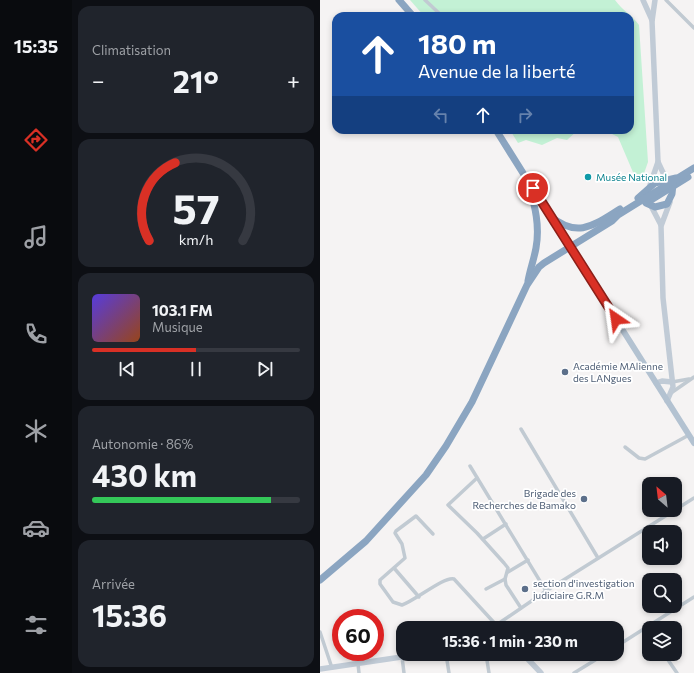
<!DOCTYPE html>
<html lang="fr">
<meta charset="utf-8">
<style>
:root{--surface:#171b24;--page:#20242c;--text:#f1f3f6;--muted:#9ea1a6;--line:#363941;--accent:#d93025}
body{margin:0;font-family:Commissioner,sans-serif;background:var(--page);color:var(--text);height:100vh;display:flex;flex-direction:column;font-size:15px;white-space:nowrap}
*{box-sizing:border-box;margin:0}
p{font-size:13px;color:var(--muted)}
.icon{flex:none;width:22px;height:22px;fill:none;stroke:currentColor;stroke-width:2;stroke-linecap:round;stroke-linejoin:round}
.map{position:relative;flex:1;overflow:hidden}
.side{display:flex;flex-direction:column;gap:6px;padding:6px;background:#0d0f14;width:248px}
.side>*{flex:none}
.banner{position:absolute;left:12px;top:12px;width:302px;height:122px;border-radius:12px;box-shadow:0 2px 6px #0003;background:#1a4fa0;color:#fff;overflow:hidden}
.needle{width:26px;rotate:332deg}
.controls{position:absolute;left:322px;top:477px;display:grid;gap:8px}
.controls a{display:grid;place-items:center;width:40px;height:40px;border-radius:8px;background:var(--surface);box-shadow:0 2px 6px #0003;font-size:20px}
.speed{position:absolute;left:12px;top:609px;display:flex;gap:8px;font-size:20px;font-weight:700;text-align:center}
.speed>*{display:grid;place-content:center;width:52px;height:52px;border-radius:50%;background:var(--surface);box-shadow:0 2px 6px #0003;line-height:1}
.speed .limit{border:6px solid #d22;background:#fff;color:#111}
.pin{position:absolute;display:grid;place-items:center;width:34px;height:34px;color:#fff;margin:-17px;border:2px solid #fff;border-radius:50%;box-shadow:0 1px 4px #0007}
.me{position:absolute;width:44px;margin:-22px;rotate:328deg;stroke-linejoin:round;filter:drop-shadow(0 0 3px #0008)}
.turn{display:flex;align-items:center;gap:14px;height:84px;padding:0 20px;font-size:18px}
.turn .icon{width:52px;height:52px;stroke-width:2.5}
.turn b{display:block;font-size:28px;line-height:34px}
.lanes{display:flex;align-items:center;height:38px;padding:0 20px;background:#0003;justify-content:center;gap:20px;direction:ltr}
.lanes .off{opacity:.35}
.big{font-size:30px;font-weight:700;line-height:1.1}
.side .card{flex:1;display:flex;flex-direction:column;justify-content:center;gap:6px;min-width:0;padding:0 14px;border-radius:12px;background:var(--page)}
.side .dial{align-items:center;gap:0}
.dial svg{height:104px;overflow:visible;fill:none;stroke:var(--line);stroke-width:7;stroke-linecap:round;text-anchor:middle}
.dial text{fill:var(--text);stroke:none}
.song{display:flex;align-items:center;gap:12px}
.cover{width:48px;height:48px;border-radius:6px;background:linear-gradient(135deg,hsl(250 70% 55%),hsl(20 70% 35%))}
.played{height:4px;border-radius:2px;background:linear-gradient(90deg,var(--accent) 50%,var(--line) 50%)}
.keys{display:flex;justify-content:space-around;direction:ltr}
.heat{display:flex;justify-content:space-between;align-items:center;font-size:22px;direction:ltr}
.charge{height:6px;border-radius:3px;background:linear-gradient(90deg,#34c759 86%,var(--line) 0)}
.trip{position:absolute;left:76px;top:621px;width:228px;height:40px;border-radius:12px;background:var(--surface);box-shadow:0 2px 6px #0003;font-weight:700;line-height:40px;text-align:center}
main{display:flex;flex:1;min-height:0}
.tabs{display:flex;flex-direction:column;width:72px;justify-content:space-around;align-items:center;background:#090b0e;color:var(--muted)}
.tabs .icon{width:28px;height:28px}
.tabs .active{color:var(--accent)}
.tabs b{font-size:18px;color:var(--text)}
.map>svg:first-child{display:block}
.green{fill:#c3f1d5}
.lines{fill:none;stroke-linecap:round;stroke-linejoin:round}
.street{stroke:#c1cad2;stroke-width:3.5}
.secondary{stroke:#c1cbd6;stroke-width:5.5}
.primary{stroke:#b3c2d1;stroke-width:6}
.highway{stroke:#8ba5c1;stroke-width:7}
.route-casing{stroke:#8d1f18;stroke-width:10}
.route{stroke:#d93025;stroke-width:7}
.culture-dot{fill:#0f9aa8;stroke:#fff;stroke-width:1.5}
.service-dot{fill:#5c6f8a;stroke:#fff;stroke-width:1.5}
.labels{text-anchor:middle;dominant-baseline:central;stroke-width:3.5;stroke-linejoin:round;paint-order:stroke}
.culture-label{font-size:10px;fill:#0d838f;stroke:#fff;text-anchor:start}
.service-label{font-size:10px;fill:#4e5e75;stroke:#fff;text-anchor:start}
</style>
<main>
<nav class="tabs">
<b>15:35</b>
<svg class="icon active" aria-label="directions" viewBox="0 0 24 24"><path d="M12 3l9 9-9 9-9-9zM9 14v-3h6M13 9l2 2-2 2"/></svg>
<svg class="icon" aria-label="music" viewBox="0 0 24 24"><path d="M9 18V5l10-2v13"/><circle cx="6" cy="18" r="3"/><circle cx="16" cy="16" r="3"/></svg>
<svg class="icon" aria-label="phone" viewBox="0 0 24 24"><path d="M5 4h4l2 5-3 2q2 4 5 5l2-3 5 2v4C11 20 4 13 5 4z"/></svg>
<svg class="icon" aria-label="climate" viewBox="0 0 24 24"><path d="M12 3v18M4 7l16 10M4 17L20 7"/></svg>
<svg class="icon" aria-label="car" viewBox="0 0 24 24"><path d="M5 17H2v-5l4-1 3-4h7l3 4 3 1v5h-3M9 17h6M6 11h13"/><circle cx="7" cy="17" r="2"/><circle cx="17" cy="17" r="2"/></svg>
<svg class="icon" aria-label="filters" viewBox="0 0 24 24"><path d="M4 7h16M4 17h16"/><circle cx="9" cy="7" r="2"/><circle cx="15" cy="17" r="2"/></svg>
</nav>
<section class="side">
<div class="card"><p>Climatisation</p>
<div class="heat"><a>−</a><b class="big">21°</b><a>+</a></div>
</div>
<div class="card dial"><svg viewBox="0 0 100 80">
<path d="M14 69A42 42 0 1 1 86 69"/>
<path d="M14 69A42 42 0 0 1 34 9" stroke="#d93025"/>
<text x="50" y="56" font-size="32" font-weight="700">57</text>
<text x="50" y="72" font-size="11">km/h</text>
</svg></div>
<div class="card">
<div class="song"><i class="cover"></i><div><b>103.1 FM</b><p>Musique</p></div></div>
<div class="played"></div>
<div class="keys"><svg class="icon" aria-label="previous" viewBox="0 0 24 24"><path d="M18 5L8 12l10 7zM5 5v14"/></svg><svg class="icon" aria-label="pause" viewBox="0 0 24 24"><path d="M8 5v14M16 5v14"/></svg><svg class="icon" aria-label="next" viewBox="0 0 24 24"><path d="M6 5l10 7-10 7zM19 5v14"/></svg></div>
</div>
<div class="card"><p>Autonomie · 86%</p><b class="big">430 km</b><div class="charge"></div></div>
<div class="card"><p>Arrivée</p><b class="big">15:36</b></div>
</section>
<div class="map">
<svg width="374" height="673" viewBox="0 0 374 673">
<rect width="100%" height="100%" fill="#f5f3f3"/>
<g class="green">
<path d="M90,0H295C302,10 312,15 319,25L328,162L322,179L315,177L298,137L284,130H310V16H104Z"/>
<polygon points="190,130 258,130 247,140 237,138 222,145 206,140 198,143"/>
</g>
<g class="lines">
<g class="street">
<polyline points="105,0 122,16"/>
<polyline points="346,0 374,28"/>
<polyline points="352,382 369,379"/>
<polyline points="351,393 374,377"/>
<polyline points="201,429 278,558"/>
<polyline points="305,447 319,458 325,459 369,435"/>
<polyline points="150,466 226,591"/>
<polyline points="157,478 128,505 157,533 184,563 188,568 185,579 186,585 201,608"/>
<polyline points="355,510 374,498"/>
<path d="M113,534L96,516L76,531L75,533L82,544L85,558L60,580V584L73,602L82,605C95,601 124,576 134,579L179,628"/>
<polyline points="163,539 186,524"/>
<polyline points="74,568 99,597"/>
<polyline points="188,572 208,560"/>
<polyline points="166,589 185,579"/>
<polyline points="172,628 226,591 355,510"/>
<polyline points="0,632 12,668"/>
<polyline points="297,646 374,597"/>
<polyline points="126,654 129,673"/>
<polyline points="166,654 169,673"/>
<polyline points="344,654 357,673"/>
<polyline points="82,657 84,673"/>
<polyline points="38,664 39,673"/>
<polyline points="254,673 285,654"/>
</g>
<g class="secondary">
<polyline points="323,0 332,20"/>
<polyline points="335,0 332,21 338,162 346,179"/>
<polyline points="329,188 338,162"/>
<polyline points="331,206 341,225"/>
<polyline points="336,383 342,381 352,382"/>
<polyline points="347,401 353,387 343,298 341,226 350,202"/>
<polyline points="203,654 221,673"/>
<polyline points="0,669 102,654"/>
</g>
<polyline class="primary" points="232,218 374,443"/>
<g class="highway">
<polyline points="79,0 93,16"/>
<path d="M176,130L230,216C258,239 274,225 300,209"/>
<polyline points="318,198 335,183 356,178"/>
<polyline points="331,200 368,177"/>
<polyline points="326,203 335,207 347,204 352,194 353,184"/>
<path d="M208,281C210,270 214,259 216,248C220,226 215,206 209,186"/>
<polyline points="0,580 46,541 106,475 126,446 152,402 207,285 219,267 224,263 292,221 298,215 374,168"/>
</g>
</g>
<g class="lines">
<g class="route-casing">
<polyline id="route" points="213,188 296,319"/>
</g>
<use href="#route" class="route"/>
</g>
<circle class="culture-dot" cx="268" cy="177" r="4"/>
<g class="service-dot">
<circle cx="245" cy="372" r="4"/>
<circle cx="264" cy="499" r="4"/>
<circle cx="205" cy="589" r="4"/>
</g>
<g class="labels">
<g class="culture-label">
<text x="276" y="177">Musée National</text>
</g>
<g class="service-label">
<text x="253" y="366">Académie MAlienne<tspan x="253" dy="12">des LANgues</tspan></text>
<text x="256" y="493" text-anchor="end">Brigade des<tspan x="256" dy="12">Recherches de Bamako</tspan></text>
<text x="213" y="583">section d'investigation<tspan x="213" dy="12">judiciaire G.R.M</tspan></text>
</g>
</g>
</svg>
<div class="controls">
<a><svg class="needle" viewBox="-14 -14 28 28"><path d="M0-13l5 13h-10z" fill="#e53935"/><path d="M0 13l5-13h-10z" fill="#9ea1a6"/></svg></a>
<a><svg class="icon" aria-label="sound" viewBox="0 0 24 24"><path d="M4 9h4l5-4v14l-5-4H4zM17 9q2 3 0 6"/></svg></a>
<a><svg class="icon" aria-label="search" viewBox="0 0 24 24"><circle cx="10" cy="10" r="6"/><path d="M15 15l6 6"/></svg></a>
<a><svg class="icon" aria-label="layers" viewBox="0 0 24 24"><path d="M12 4l9 5-9 5-9-5zM3 14l9 5 9-5"/></svg></a>
</div>
<div class="speed"><div class="limit">60</div></div>
<div class="pin" style="left:213px;top:188px;background:#d93025"><svg class="icon" aria-label="arrive" viewBox="0 0 24 24"><path d="M6 21V4h12l-3 4 3 4H6"/></svg></div>
<svg class="me" style="left:296px;top:319px" viewBox="-20 -20 40 40"><path d="M0-17L14 15 0 8-14 15z" fill="#d93025" stroke="#fff" stroke-width="4"/></svg>
<div class="trip">15:36 · 1 min · 230 m</div>
<div class="banner">
<div class="turn"><svg class="icon" aria-label="ahead" viewBox="0 0 24 24"><path d="M12 20V5M6 11l6-6 6 6"/></svg><div><b>180 m</b>Avenue de la liberté</div></div>
<div class="lanes"><svg class="icon off" aria-label="left" viewBox="0 0 24 24"><path d="M17 20v-9H6M10 6l-5 5 5 5"/></svg><svg class="icon" aria-label="ahead" viewBox="0 0 24 24"><path d="M12 20V5M6 11l6-6 6 6"/></svg><svg class="icon off" aria-label="right" viewBox="0 0 24 24"><path d="M7 20v-9h11M14 6l5 5-5 5"/></svg></div>
</div>
</div>
</main>
